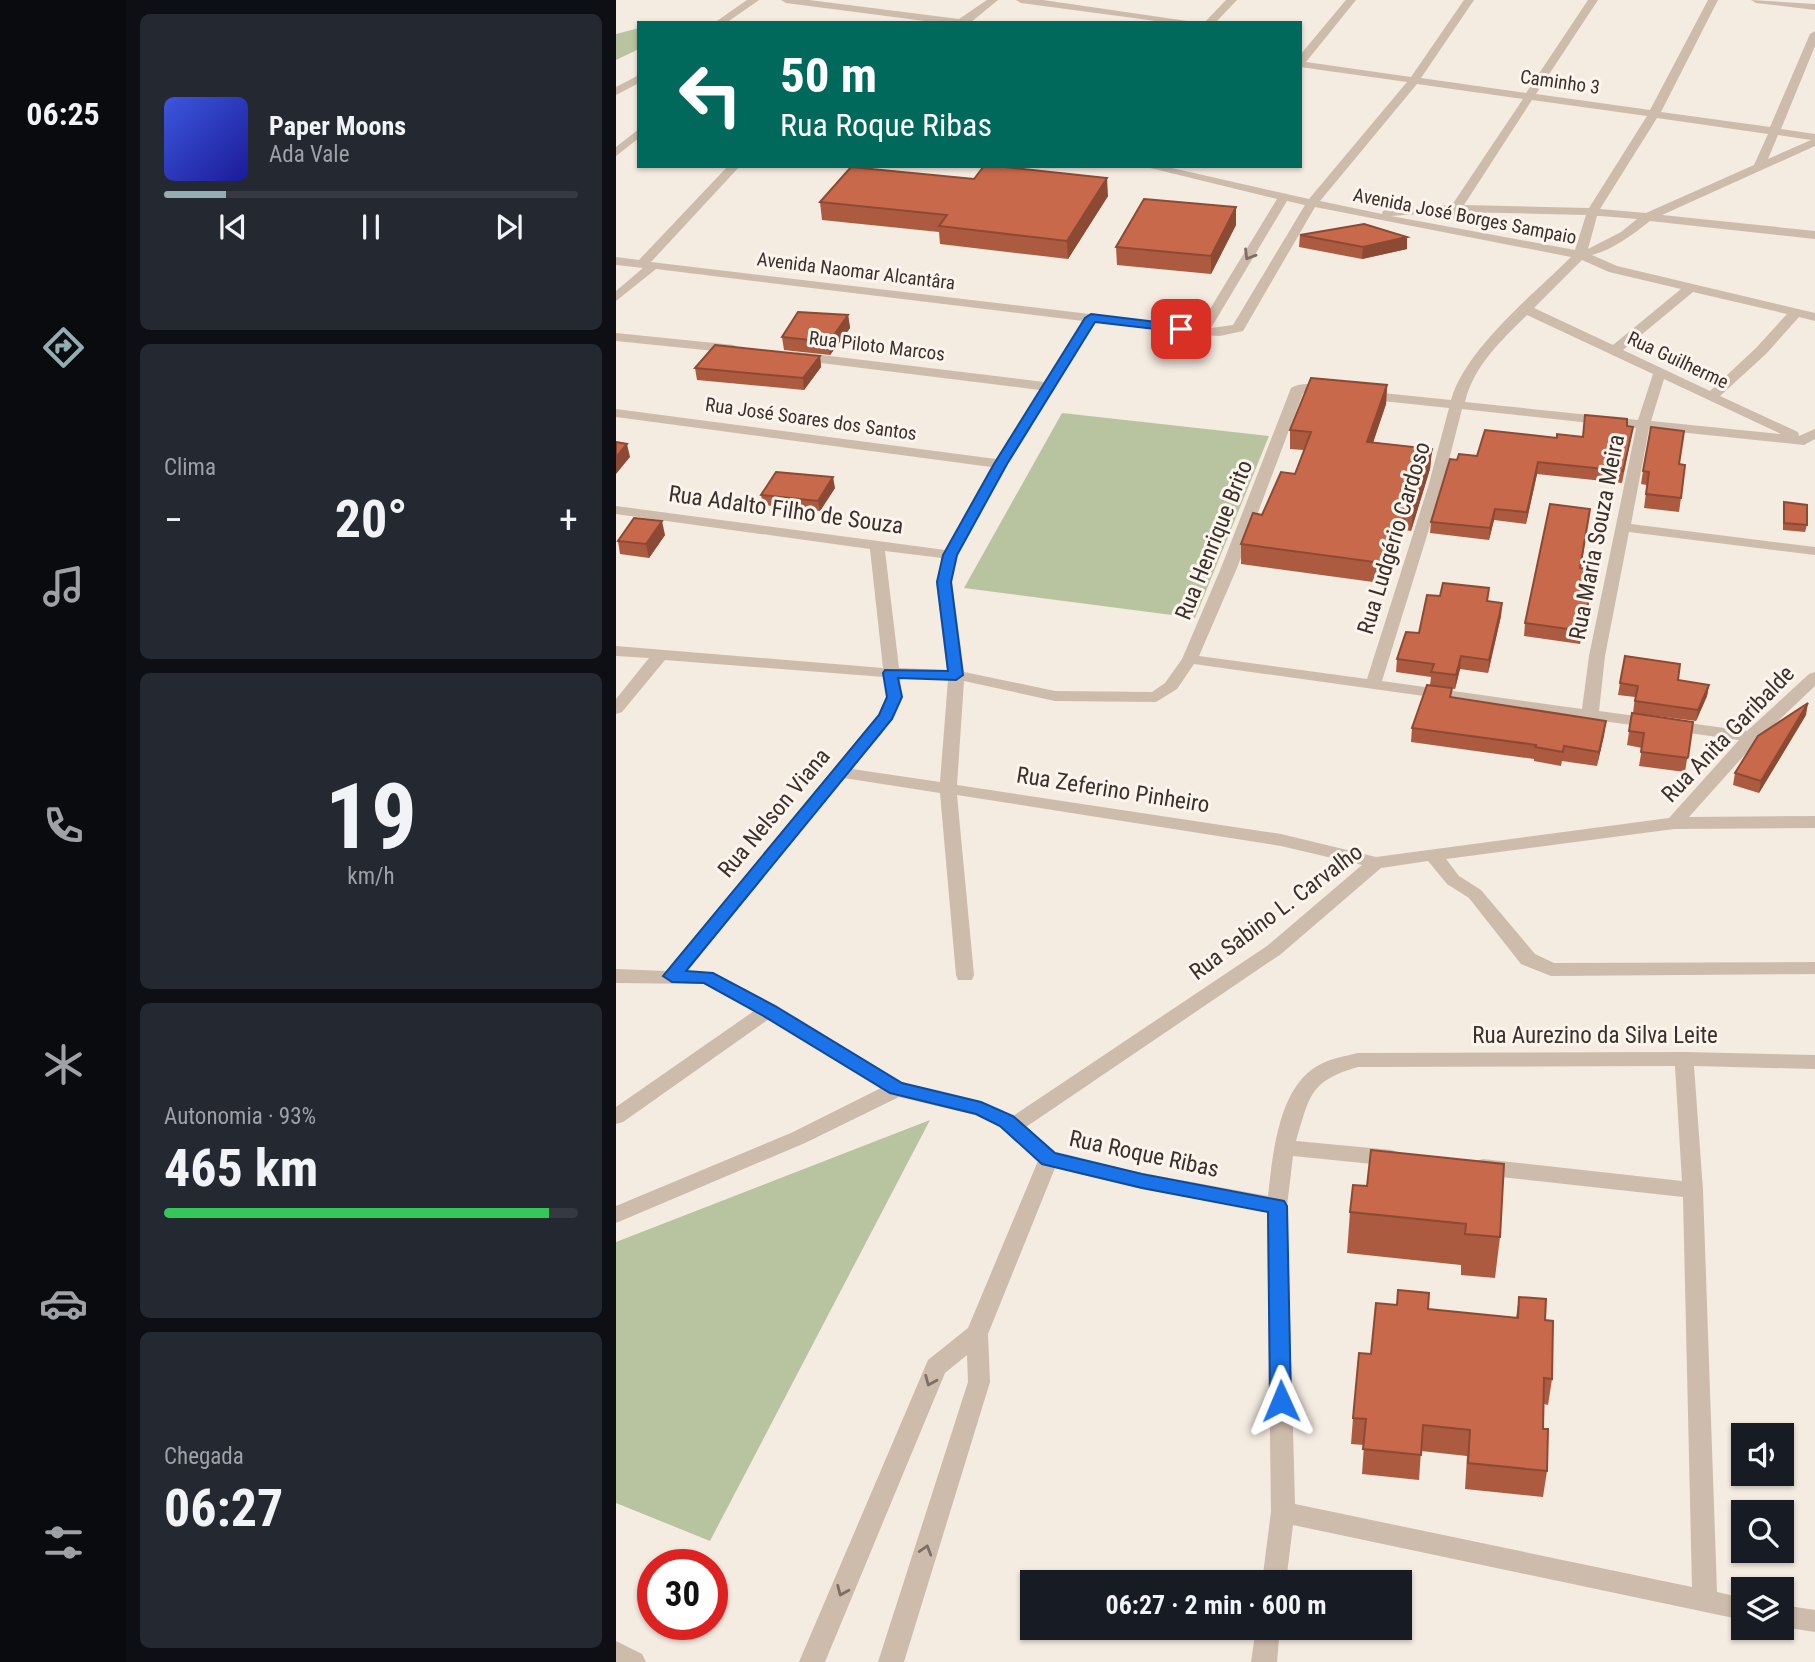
<!DOCTYPE html>
<html lang="pt">
<meta charset="utf-8">
<style>
:root{--surface:#171b24;--page:#242831;--text:#f1f3f6;--muted:#9ea1a6;--line:#363941;--accent:#92aeb2}
body{margin:0;font-family:"Roboto Condensed",sans-serif;background:var(--page);color:var(--text);height:100vh;display:flex;flex-direction:column;font-size:26px;white-space:nowrap}
*{box-sizing:border-box;margin:0}
p{font-size:23px;color:var(--muted)}
.icon{flex:none;width:38px;height:38px;fill:none;stroke:currentColor;stroke-width:2;stroke-linecap:round;stroke-linejoin:round}
.map{position:relative;flex:1;overflow:hidden}
.details{display:flex;flex-direction:column;gap:14px;padding:14px;background:#0d0f14;width:490px}
.details>*{flex:none}
.top-card{position:absolute;left:21px;top:21px;width:665px;height:147px;border-radius:0px;box-shadow:0 2px 5px #0004;background:#00695c;color:#fff;overflow:hidden}
.fabs{position:absolute;left:1115px;top:1423px;display:grid;gap:14px}
.fabs a{display:grid;place-items:center;width:63px;height:63px;border-radius:0px;background:var(--surface);box-shadow:0 2px 5px #0004;font-size:35px}
.speed{position:absolute;left:21px;top:1549px;display:flex;gap:14px;font-size:35px;font-weight:700;text-align:center}
.speed>*{display:grid;place-content:center;width:91px;height:91px;border-radius:50%;background:var(--surface);box-shadow:0 2px 5px #0004;line-height:1}
.speed .limit{border:10px solid #d22;background:#fff;color:#111}
.pin{position:absolute;display:grid;place-items:center;width:60px;height:60px;color:#fff;margin:-30px;border-radius:14px;box-shadow:0 4px 10px #0006}
.me{position:absolute;width:77px;margin:-38px;rotate:359deg;stroke-linejoin:round;filter:drop-shadow(0 0 5px #0008)}
.turn{display:flex;align-items:center;gap:24px;height:147px;padding:0 28px;font-size:32px}
.turn .icon{width:91px;height:91px;stroke-width:2.5}
.turn b{display:block;font-size:49px;line-height:60px}
.big{font-size:52px;font-weight:700;line-height:1.1}
.details .widget{flex:1;display:flex;flex-direction:column;justify-content:center;gap:10px;min-width:0;padding:0 24px;border-radius:10px;background:var(--page)}
.details .dial{align-items:center;gap:0}
.dial b{font-size:91px;line-height:1}
.song{display:flex;align-items:center;gap:21px}
.cover{width:84px;height:84px;border-radius:10px;background:linear-gradient(135deg,hsl(230 70% 55%),hsl(240 70% 35%))}
.played{height:7px;border-radius:4px;background:linear-gradient(90deg,var(--accent) 15%,var(--line) 15%)}
.keys{display:flex;justify-content:space-around;direction:ltr}
.heat{display:flex;justify-content:space-between;align-items:center;font-size:38px;direction:ltr}
.charge{height:10px;border-radius:5px;background:linear-gradient(90deg,#34c759 93%,var(--line) 0)}
.trip{position:absolute;left:404px;top:1570px;width:392px;height:70px;border-radius:0px;background:var(--surface);box-shadow:0 2px 5px #0004;font-weight:700;line-height:70px;text-align:center}
main{display:flex;flex:1;min-height:0}
.tabs{display:flex;flex-direction:column;width:126px;justify-content:space-around;align-items:center;background:#090b0e;color:var(--muted)}
.tabs .icon{width:49px;height:49px}
.tabs .on{color:var(--accent)}
.tabs b{font-size:32px;color:var(--text)}
.map>svg:first-child{display:block}
.green{fill:#b8c4a0}
.lines{fill:none;stroke-linecap:round;stroke-linejoin:round}
.minor{fill:#cdbbac;fill-rule:evenodd}
.wall{fill:#ac5a40}
.shaded-wall{fill:#8c4a34}
.building{fill:#c8694b;stroke:#8c4a34;stroke-width:2}
.oneway{stroke:#7d6f65}
.route{fill:#1a73e8;stroke:#114b97;stroke-width:2}
.labels{text-anchor:middle;dominant-baseline:central;stroke-width:6;stroke-linejoin:round;paint-order:stroke}
.far-street-label{font-size:19px;fill:#3b302b;stroke:#fbf5ee}
.street-label{font-size:23px;fill:#3b302b;stroke:#fbf5ee}
</style>
<main>
<nav class="tabs">
<b>06:25</b>
<svg class="icon on" aria-label="directions" viewBox="0 0 24 24"><path d="M12 3l9 9-9 9-9-9zM9 14v-3h6M13 9l2 2-2 2"/></svg>
<svg class="icon" aria-label="music" viewBox="0 0 24 24"><path d="M9 18V5l10-2v13"/><circle cx="6" cy="18" r="3"/><circle cx="16" cy="16" r="3"/></svg>
<svg class="icon" aria-label="phone" viewBox="0 0 24 24"><path d="M5 4h4l2 5-3 2q2 4 5 5l2-3 5 2v4C11 20 4 13 5 4z"/></svg>
<svg class="icon" aria-label="climate" viewBox="0 0 24 24"><path d="M12 3v18M4 7l16 10M4 17L20 7"/></svg>
<svg class="icon" aria-label="car" viewBox="0 0 24 24"><path d="M5 17H2v-5l4-1 3-4h7l3 4 3 1v5h-3M9 17h6M6 11h13"/><circle cx="7" cy="17" r="2"/><circle cx="17" cy="17" r="2"/></svg>
<svg class="icon" aria-label="filters" viewBox="0 0 24 24"><path d="M4 7h16M4 17h16"/><circle cx="9" cy="7" r="2"/><circle cx="15" cy="17" r="2"/></svg>
</nav>
<section class="details">
<div class="widget">
<div class="song"><i class="cover"></i><div><b>Paper Moons</b><p>Ada Vale</p></div></div>
<div class="played"></div>
<div class="keys"><svg class="icon" aria-label="previous" viewBox="0 0 24 24"><path d="M18 5L8 12l10 7zM5 5v14"/></svg><svg class="icon" aria-label="pause" viewBox="0 0 24 24"><path d="M8 5v14M16 5v14"/></svg><svg class="icon" aria-label="next" viewBox="0 0 24 24"><path d="M6 5l10 7-10 7zM19 5v14"/></svg></div>
</div>
<div class="widget"><p>Clima</p>
<div class="heat"><a>−</a><b class="big">20°</b><a>+</a></div>
</div>
<div class="widget dial"><b>19</b><p>km/h</p></div>
<div class="widget"><p>Autonomia · 93%</p><b class="big">465 km</b><div class="charge"></div></div>
<div class="widget"><p>Chegada</p><b class="big">06:27</b></div>
</section>
<div class="map">
<svg width="1199" height="1662" viewBox="0 0 1199 1662">
<rect width="100%" height="100%" fill="#f4ebe1"/>
<g class="green">
<polygon points="23,28 23,49 0,60 0,34"/>
<polygon points="446,413 653,436 579,618 348,588"/>
<polygon points="314,1120 94,1541 0,1503 0,1242"/>
</g>
<g class="lines">
<g class="minor">
<polygon points="131,0 143,0 110,23 98,23"/>
<polygon points="165,0 193,0 343,19 371,0 382,0 354,23 324,23 170,3"/>
<polygon points="400,0 427,0 585,23 555,23 405,3"/>
<polygon points="610,0 621,0 599,23 588,23"/>
<path d="M730,0H740L690,62L795,77L848,0H858L805,78L910,93L972,0H982L920,94L1034,110L1092,0H1102L1045,112L1154,127L1194,34L1199,31V46L1165,129L1199,134V146L1046,215L1199,231V239L1034,221C1016,235 998,249 976,255L1001,266L1199,313V321L1183,317L1150,354L1104,396L1182,432L1183,436L1199,429V439L1188,445L1033,429L1015,524L1199,547V555L1013,532L989,656L983,711L1131,731L1193,674L1199,672V686L1141,741L1073,817L1199,816V828L1058,829L830,859L843,876L865,890L919,954L938,963L1199,962V974L935,976L905,964L853,898L831,884L812,861L765,868L665,954L410,1127L439,1153L526,1173L652,1196C657,1154 662,1085 705,1064C716,1058 730,1056 742,1053L1068,1052L1199,1055V1069L1078,1066L1087,1190L1101,1592L1127,1598V1620L677,1525L670,1582H646L655,1512L651,1212L526,1189L439,1168L372,1334L374,1382L288,1662H262L352,1382L351,1355L329,1373L209,1662H183L309,1367L312,1360L352,1328L422,1161L383,1126L359,1115L283,1097L189,1143L0,1223V1206L175,1133L265,1088L153,1019L7,1122L0,1124V1107L138,1011L88,984L0,983V969L50,971L262,715L270,697L268,677L49,660L6,712L0,714V699L33,658L0,656V646L267,668L254,549L0,514V506L329,550L375,467L0,417V409L380,459L424,390L181,360L174,356L181,352L428,382L467,321L40,269L0,301V291L27,268L0,265V257L23,260L112,166H124L35,262L583,327L661,199L526,166H547L693,199L791,82L684,67V55ZM801,84L907,99L836,205L771,209L767,211L766,214L704,201ZM916,100L1031,116L973,208L848,205ZM1041,118L1152,134L1138,165L1030,213L984,209ZM1162,135L1195,140L1152,159ZM671,201L689,205L617,325L595,328ZM699,207L955,257C917,295 850,348 835,400L747,391L740,395L747,399L833,408L812,487L751,679L583,656L621,568L687,393L712,395L719,391C709,384 685,381 675,388L605,568L566,659L549,683L536,692L439,691L348,672L336,582L341,555L391,464L479,322L587,335L604,336L627,331ZM831,212L828,217L834,221L843,212L970,215L959,250L775,216ZM981,216H985L1021,219L1005,232L972,249ZM966,260L993,272L1065,289L997,345L918,308ZM1077,292L1171,314L1140,348L1094,391L1007,350ZM911,315L1037,374L1022,420L849,402C858,365 885,341 911,315ZM1048,379L1165,434L1035,421ZM846,409L1020,428L973,656L966,709L766,681L826,487ZM269,551L326,558L320,582L331,670L283,668ZM578,664L1123,740L1053,818L760,857L665,834L341,785L348,681L439,701L540,702L561,689ZM284,678L332,680L324,782L236,769C259,740 288,717 284,678ZM228,778L324,793L340,975L342,980H356L358,975L341,795L665,846L746,865L651,946L397,1116L364,1102L287,1083L160,1005L98,973L70,971ZM1059,1066L1066,1181L867,1159L860,1161L857,1167L860,1173L867,1175L1067,1197L1076,1587L679,1504L671,1206L677,1156L776,1166L783,1163L786,1158L783,1153L776,1150L680,1141C694,1096 693,1081 742,1067Z"/>
<polygon points="1135,0 1199,4 1199,10 1140,3"/>
<polygon points="23,75 23,83 0,95 0,87"/>
<polygon points="23,129 23,138 0,156 0,147"/>
<polygon points="0,333 118,345 125,349 118,353 0,341"/>
<polygon points="1166,1605 1199,1610 1199,1632 1166,1627"/>
<polygon points="640,1628 664,1628 661,1662 635,1662"/>
<polygon points="0,1641 26,1654 30,1662 0,1662"/>
</g>
</g>
<g class="wall">
<polygon points="492,196 452,259 324,244 323,232 206,220 204,202"/>
<polygon points="620,225 595,274 501,265 500,247"/>
<polygon points="684,235 791,237 791,249 746,259 683,247"/>
<polygon points="232,315 234,328 214,355 168,350 166,337"/>
<polygon points="204,356 205,367 188,390 81,380 79,368"/>
<polygon points="771,385 770,404 757,442 816,449 814,469 795,531 789,530 772,584 625,564 625,544 646,515 679,474 688,450 674,449 674,430"/>
<polygon points="1011,426 1015,438 1006,483 921,474 910,524 878,520 873,540 814,533 815,522 841,460 941,438 967,437"/>
<polygon points="1063,464 1065,498 1063,512 1028,508 1031,485 1025,484 1027,471"/>
<polygon points="219,488 204,511 147,505 145,495"/>
<polygon points="1168,502 1191,525 1189,532 1167,530 1167,509"/>
<polygon points="974,509 965,568 979,570 977,583 964,644 908,636 909,623"/>
<polygon points="49,535 33,558 4,554 2,541"/>
<polygon points="872,602 886,603 885,616 872,673 844,669 839,689 814,685 815,677 780,672 781,659 803,633"/>
<polygon points="1062,680 1093,685 1091,696 1080,721 1017,713 1019,697 1002,695 1004,683"/>
<polygon points="835,697 990,721 981,766 946,761 945,766 918,761 918,759 795,742 796,728"/>
<polygon points="1016,713 1077,722 1069,772 1023,766 1026,748 1011,745"/>
<polygon points="1190,715 1143,793 1117,785 1119,773"/>
<polygon points="737,1185 884,1237 879,1278 845,1275 845,1265 731,1253 734,1212"/>
<polygon points="903,1297 929,1320 936,1379 932,1405 928,1404 927,1429 931,1471 927,1497 849,1489 851,1456 805,1451 803,1480 746,1474 748,1445 735,1444 737,1418 755,1354 812,1309 900,1318"/>
</g>
<g class="shaded-wall">
<polygon points="491,178 492,196 452,259 451,241"/>
<polygon points="620,207 620,225 595,274 595,256"/>
<polygon points="791,237 791,249 746,259 747,247"/>
<polygon points="232,315 234,328 214,355 213,342"/>
<polygon points="204,356 205,367 188,390 187,378"/>
<polygon points="771,385 770,404 751,461 751,442"/>
<polygon points="11,444 14,457 0,474 0,457"/>
<polygon points="816,449 814,469 795,531 797,511"/>
<polygon points="922,462 921,474 910,524 911,512"/>
<polygon points="217,477 219,488 204,511 202,501"/>
<polygon points="879,509 878,520 873,540 874,528"/>
<polygon points="790,511 789,530 772,584 773,564"/>
<polygon points="46,521 49,535 33,558 30,544"/>
<polygon points="979,570 977,583 964,644 966,631"/>
<polygon points="886,603 885,616 872,673 873,660"/>
<polygon points="845,656 844,669 839,689 840,675"/>
<polygon points="1093,685 1091,696 1080,721 1082,710"/>
<polygon points="1192,703 1190,715 1143,793 1145,781"/>
<polygon points="990,721 988,736 981,766 983,752"/>
</g>
<g class="building">
<polygon points="368,166 380,166 491,178 451,241 323,226 331,215 204,202 235,167 358,179"/>
<polygon points="528,199 620,207 595,256 500,247"/>
<polygon points="748,224 791,237 747,247 684,235"/>
<polygon points="182,312 232,315 213,342 166,337"/>
<polygon points="99,345 204,356 187,378 79,368"/>
<polygon points="695,378 771,385 751,442 816,449 797,511 790,511 773,564 625,544 637,513 646,515 665,472 679,474 695,432 674,430"/>
<polygon points="969,415 1011,419 1011,426 1017,427 1007,471 922,462 911,512 879,509 874,528 815,522 834,459 841,460 843,454 861,456 869,430 941,438 941,434 967,437"/>
<polygon points="1035,427 1068,431 1063,464 1069,465 1065,498 1030,494 1033,472 1027,471"/>
<polygon points="0,442 11,444 0,457"/>
<polygon points="160,472 217,477 202,501 145,495"/>
<polygon points="1168,502 1191,505 1191,525 1168,523"/>
<polygon points="934,504 974,509 964,568 979,570 966,631 909,623"/>
<polygon points="18,518 46,521 30,544 2,541"/>
<polygon points="827,583 873,588 871,601 886,603 873,660 845,656 840,675 815,672 818,664 781,659 790,632 803,633 811,595 824,596"/>
<polygon points="1009,656 1064,664 1062,680 1093,685 1082,710 1019,701 1022,686 1004,683"/>
<polygon points="811,685 836,688 834,697 990,721 983,752 948,746 947,752 919,747 920,745 796,728"/>
<polygon points="1192,703 1145,781 1119,773 1142,736"/>
<polygon points="1016,713 1077,722 1072,758 1025,752 1028,733 1013,731"/>
<polygon points="755,1150 888,1164 884,1237 849,1234 850,1224 734,1212 737,1185 751,1186"/>
<polygon points="782,1290 813,1293 812,1309 902,1318 903,1297 930,1299 929,1320 937,1321 936,1379 928,1378 927,1429 932,1429 931,1471 852,1463 854,1430 807,1425 805,1455 747,1449 750,1419 737,1418 743,1353 755,1354 760,1303 781,1305"/>
</g>
<defs><path id="oneway-chevron" d="M-2-3.5L2.5 0L-2 3.5" fill="none" stroke-width="1.6" stroke-linecap="round" stroke-linejoin="round" transform="scale(1.75)"/></defs>
<g class="oneway">
<use href="#oneway-chevron" transform="translate(633 255) rotate(121)"/>
<use href="#oneway-chevron" transform="translate(314 1381) rotate(113)"/>
<use href="#oneway-chevron" transform="translate(310 1550) rotate(-73)"/>
<use href="#oneway-chevron" transform="translate(226 1591) rotate(113)"/>
</g>
<polygon class="route" points="475,314 565,325 571,329 565,332 479,322 391,464 341,555 335,582 347,675 340,680 282,678 286,697 276,719 70,971 97,973 159,1006 286,1083 365,1102 397,1116 439,1153 526,1174 668,1201 671,1206 675,1401 672,1407 665,1409 657,1407 654,1401 652,1212 526,1188 426,1164 384,1126 360,1114 274,1093 146,1015 88,983 56,982 47,976 263,715 271,697 267,673 269,670 332,671 321,582 327,555 378,464 469,318"/>
<g class="labels">
<g class="far-street-label">
<text transform="translate(944 82) rotate(8)">Caminho 3</text>
<text transform="translate(849 216) rotate(11)">Avenida José Borges Sampaio</text>
<text transform="translate(240 271) rotate(7)">Avenida Naomar Alcantâra</text>
<text transform="translate(261 346) rotate(7)">Rua Piloto Marcos</text>
<text transform="translate(1062 360) rotate(25)">Rua Guilherme</text>
<text transform="translate(195 419) rotate(8)">Rua José Soares dos Santos</text>
</g>
<g class="street-label">
<text transform="translate(170 510) rotate(8)">Rua Adalto Filho de Souza</text>
<text transform="translate(981 537) rotate(-79)">Rua Maria Souza Meira</text>
<text transform="translate(778 538) rotate(-73)">Rua Ludgério Cardoso</text>
<text transform="translate(598 540) rotate(-68)">Rua Henrique Brito</text>
<text transform="translate(1112 734) rotate(-46)">Rua Anita Garibalde</text>
<text transform="translate(497 790) rotate(9)">Rua Zeferino Pinheiro</text>
<text transform="translate(158 813) rotate(-50)">Rua Nelson Viana</text>
<text transform="translate(660 912) rotate(-37)">Rua Sabino L. Carvalho</text>
<text x="979" y="1035">Rua Aurezino da Silva Leite</text>
<text transform="translate(528 1154) rotate(12)">Rua Roque Ribas</text>
</g>
</g>
</svg>
<div class="fabs">
<a><svg class="icon" aria-label="sound" viewBox="0 0 24 24"><path d="M4 9h4l5-4v14l-5-4H4zM17 9q2 3 0 6"/></svg></a>
<a><svg class="icon" aria-label="search" viewBox="0 0 24 24"><circle cx="10" cy="10" r="6"/><path d="M15 15l6 6"/></svg></a>
<a><svg class="icon" aria-label="layers" viewBox="0 0 24 24"><path d="M12 4l9 5-9 5-9-5zM3 14l9 5 9-5"/></svg></a>
</div>
<div class="speed"><div class="limit">30</div></div>
<div class="pin" style="left:565px;top:329px;background:#d93025"><svg class="icon" aria-label="arrive" viewBox="0 0 24 24"><path d="M6 21V4h12l-3 4 3 4H6"/></svg></div>
<svg class="me" style="left:665px;top:1401px" viewBox="-20 -20 40 40"><path d="M0-17L14 15 0 8-14 15z" fill="#1a73e8" stroke="#fff" stroke-width="4"/></svg>
<div class="trip">06:27 · 2 min · 600 m</div>
<div class="top-card">
<div class="turn"><svg class="icon" aria-label="left" viewBox="0 0 24 24"><path d="M17 20v-9H6M10 6l-5 5 5 5"/></svg><div><b>50 m</b>Rua Roque Ribas</div></div>
</div>
</div>
</main>
